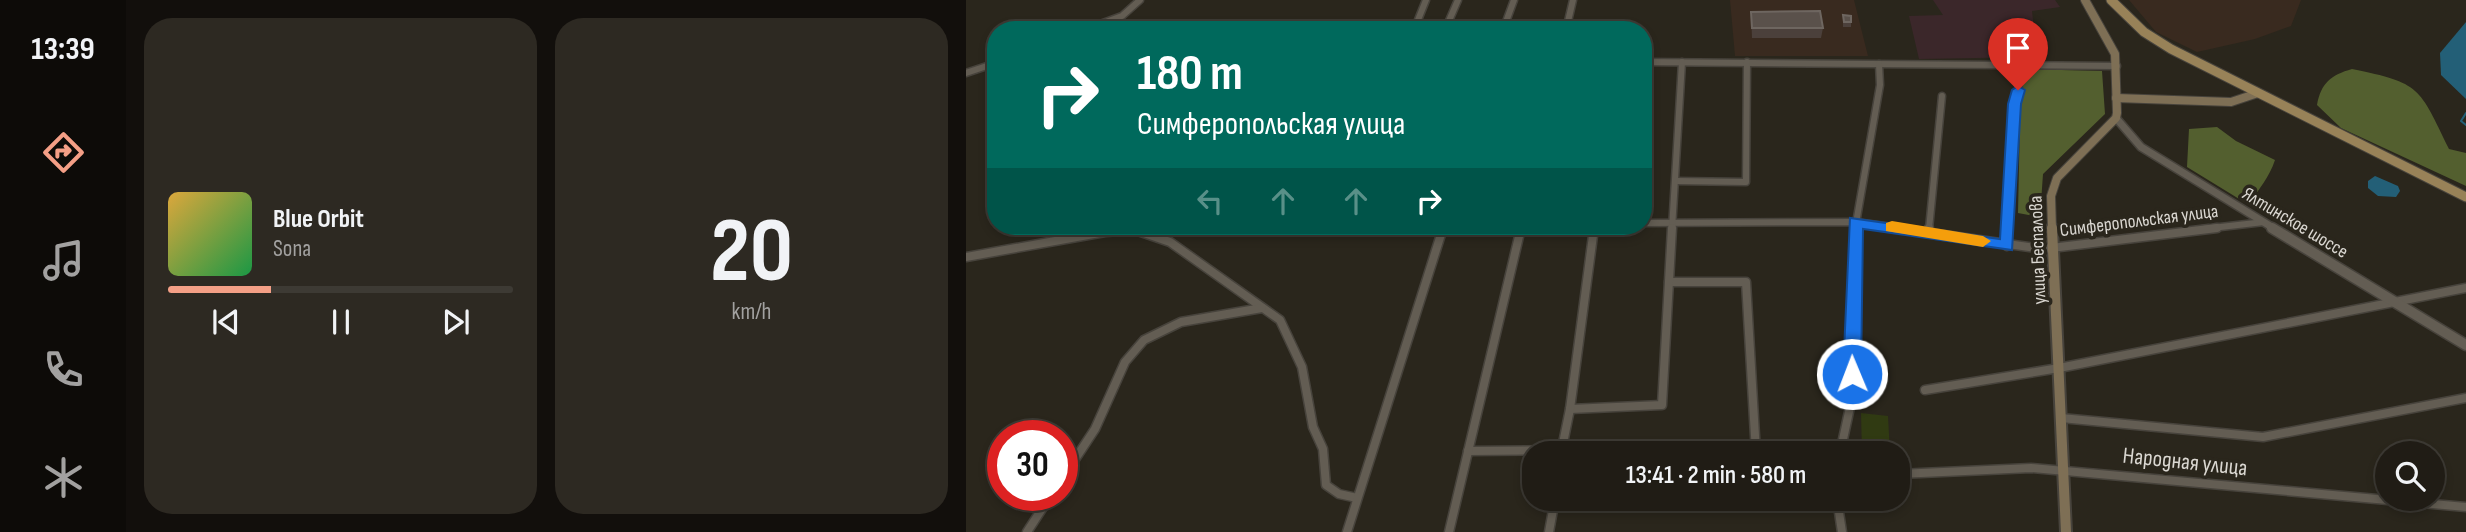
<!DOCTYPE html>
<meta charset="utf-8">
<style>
:root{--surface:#201c15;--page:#2d2922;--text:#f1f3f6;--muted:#a2a1a0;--line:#3d3a34;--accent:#f49f86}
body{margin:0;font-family:"Sofia Sans Condensed",sans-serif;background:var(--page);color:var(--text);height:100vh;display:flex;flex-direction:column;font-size:26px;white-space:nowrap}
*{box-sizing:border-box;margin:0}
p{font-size:23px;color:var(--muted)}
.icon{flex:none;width:38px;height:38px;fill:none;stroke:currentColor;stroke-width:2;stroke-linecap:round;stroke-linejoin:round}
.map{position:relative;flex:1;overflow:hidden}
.panel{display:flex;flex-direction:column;gap:18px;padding:18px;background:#120f0c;width:840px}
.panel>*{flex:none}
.top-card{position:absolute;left:21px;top:21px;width:665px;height:214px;border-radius:28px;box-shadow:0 4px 10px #0003,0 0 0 2px var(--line);background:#00695c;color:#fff;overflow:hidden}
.fabs{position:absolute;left:1409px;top:441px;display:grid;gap:14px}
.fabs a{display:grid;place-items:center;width:70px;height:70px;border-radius:50%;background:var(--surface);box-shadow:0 4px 10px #0003,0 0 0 2px var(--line);font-size:35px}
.speed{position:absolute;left:21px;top:420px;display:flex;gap:14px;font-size:35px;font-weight:700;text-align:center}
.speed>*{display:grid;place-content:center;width:91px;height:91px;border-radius:50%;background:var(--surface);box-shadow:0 4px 10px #0003,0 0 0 2px var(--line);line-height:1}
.speed .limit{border:10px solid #d22;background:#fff;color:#111}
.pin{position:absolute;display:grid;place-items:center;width:60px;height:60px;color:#fff;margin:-72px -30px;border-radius:50% 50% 50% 0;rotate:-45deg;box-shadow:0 0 7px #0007}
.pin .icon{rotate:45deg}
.me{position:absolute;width:77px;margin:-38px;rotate:359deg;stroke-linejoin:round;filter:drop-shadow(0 0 5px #0008)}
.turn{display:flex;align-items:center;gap:24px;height:147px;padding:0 35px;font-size:32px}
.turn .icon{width:91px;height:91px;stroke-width:2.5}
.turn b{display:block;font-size:49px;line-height:60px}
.lanes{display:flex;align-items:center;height:66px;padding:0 35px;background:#0003;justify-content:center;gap:35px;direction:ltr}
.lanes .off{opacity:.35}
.panel .widget{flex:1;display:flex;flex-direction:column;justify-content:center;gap:10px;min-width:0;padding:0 24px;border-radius:28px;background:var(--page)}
.panel .dial{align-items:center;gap:0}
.dial b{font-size:91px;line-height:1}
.song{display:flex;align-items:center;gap:21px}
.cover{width:84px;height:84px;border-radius:10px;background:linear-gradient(135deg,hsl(40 70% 55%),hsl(140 70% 35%))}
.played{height:7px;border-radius:4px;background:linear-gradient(90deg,var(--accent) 30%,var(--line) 30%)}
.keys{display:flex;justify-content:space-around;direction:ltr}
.panel .tiles{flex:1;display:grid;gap:18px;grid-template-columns:repeat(2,1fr)}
.trip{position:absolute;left:556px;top:441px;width:388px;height:70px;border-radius:28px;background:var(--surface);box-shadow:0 4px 10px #0003,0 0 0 2px var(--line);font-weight:600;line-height:70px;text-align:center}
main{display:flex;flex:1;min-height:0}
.tabs{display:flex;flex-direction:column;width:126px;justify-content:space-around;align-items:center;background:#0d0b08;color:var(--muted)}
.tabs .icon{width:49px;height:49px}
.tabs .selected{color:var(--accent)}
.tabs b{font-size:32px;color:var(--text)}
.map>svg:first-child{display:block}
.industrial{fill:#392a1f}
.medical{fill:#3b272a}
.green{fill:#303a12}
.forest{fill:#535f2f}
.water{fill:#235f77}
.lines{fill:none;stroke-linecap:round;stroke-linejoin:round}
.stream{stroke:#235f77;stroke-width:2}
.minor-far1-casing{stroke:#47433c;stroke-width:9}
.minor-casing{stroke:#47433c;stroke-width:11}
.tertiary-far1-casing{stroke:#47433c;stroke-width:10}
.tertiary-casing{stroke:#47433c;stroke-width:13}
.secondary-far1-casing{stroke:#47433c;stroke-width:10}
.secondary-casing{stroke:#47433c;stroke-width:14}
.primary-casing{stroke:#47433c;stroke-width:11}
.minor-far1{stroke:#635d53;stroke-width:6}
.minor{stroke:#635d53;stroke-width:8}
.tertiary-far1{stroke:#635d53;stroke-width:7}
.tertiary{stroke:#635d53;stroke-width:10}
.secondary-far1{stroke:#7e6f55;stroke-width:8}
.secondary{stroke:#7e6f55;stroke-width:10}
.primary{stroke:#988258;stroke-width:9}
.wall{fill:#4b403b}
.building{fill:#5a514b;stroke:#6e6660;stroke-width:2}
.route{fill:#1a73e8;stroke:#114b97;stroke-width:2}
.slow{fill:#f59e0b}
.labels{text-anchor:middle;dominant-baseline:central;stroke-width:7;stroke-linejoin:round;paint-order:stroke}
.street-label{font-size:19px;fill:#dad7d1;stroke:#2a261c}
.near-street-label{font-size:23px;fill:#dad7d1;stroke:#2a261c}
</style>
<main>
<nav class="tabs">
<b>13:39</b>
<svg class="icon selected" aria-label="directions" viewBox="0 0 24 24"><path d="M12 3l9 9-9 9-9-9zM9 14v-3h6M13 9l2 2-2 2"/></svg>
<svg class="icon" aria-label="music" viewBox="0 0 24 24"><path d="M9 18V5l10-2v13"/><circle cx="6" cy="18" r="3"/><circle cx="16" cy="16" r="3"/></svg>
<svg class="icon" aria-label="phone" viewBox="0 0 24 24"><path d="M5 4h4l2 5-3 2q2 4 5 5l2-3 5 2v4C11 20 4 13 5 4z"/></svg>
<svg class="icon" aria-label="climate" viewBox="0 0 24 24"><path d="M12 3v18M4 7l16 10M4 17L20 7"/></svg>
</nav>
<section class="panel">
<div class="tiles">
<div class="widget">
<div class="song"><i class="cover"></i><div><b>Blue Orbit</b><p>Sona</p></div></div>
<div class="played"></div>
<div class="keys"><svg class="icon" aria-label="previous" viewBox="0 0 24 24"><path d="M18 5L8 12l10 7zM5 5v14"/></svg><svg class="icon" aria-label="pause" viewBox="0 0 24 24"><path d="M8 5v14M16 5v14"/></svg><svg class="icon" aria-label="next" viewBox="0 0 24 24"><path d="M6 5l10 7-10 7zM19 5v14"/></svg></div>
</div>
<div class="widget dial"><b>20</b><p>km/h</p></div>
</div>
</section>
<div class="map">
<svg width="1500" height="532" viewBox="0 0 1500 532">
<rect width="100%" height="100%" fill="#2a261c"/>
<g class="industrial">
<polygon points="764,0 888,0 902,56 769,56"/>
<polygon points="1163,0 1335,0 1325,26 1289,39 1231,52 1190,32"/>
</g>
<polygon class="medical" points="967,0 1089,0 1094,7 1066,11 1071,57 953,59 943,16 977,15"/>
<polygon class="green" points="895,413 922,416 924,453 896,453"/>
<g class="forest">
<polygon points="1055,69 1136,71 1139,114 1077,174 1074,217 1052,213"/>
<path d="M1386,69C1455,83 1453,87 1483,149L1500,153V186L1375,128L1351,105C1355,83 1365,75 1386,69Z"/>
<path d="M1251,127L1270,141L1309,160C1303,178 1293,188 1283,205L1221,167L1223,129Z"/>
</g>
<g class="water">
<polygon points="1500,22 1500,99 1475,75 1474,53"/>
<polygon points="1409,176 1432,186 1434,191 1430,197 1412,196 1402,188 1402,181"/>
</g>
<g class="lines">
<polyline class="stream" points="1500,113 1495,121 1500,125"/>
<g class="minor-far1-casing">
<g id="minor-far1">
<polyline points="118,30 156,16 174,0"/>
<polyline points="448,30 460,0"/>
<polyline points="479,30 492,0"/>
<polyline points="537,30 548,0"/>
<polyline points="600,30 607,0"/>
<polyline points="677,62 1151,66"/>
<polyline points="0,73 30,63"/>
<polyline points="710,181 780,182 781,62"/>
<polyline points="677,223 889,222 941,229"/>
<polyline points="477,229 478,226"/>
<polyline points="554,229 555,226"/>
<polyline points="628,229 628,226"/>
<polyline points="706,229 716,62"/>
<polyline points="889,229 914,85 913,64"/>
<polyline points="963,229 976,96"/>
<polyline points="1042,229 1049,104 1053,90 1049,65"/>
<polyline points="1237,229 1298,222"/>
</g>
</g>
<g class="minor-casing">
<g id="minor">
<polyline points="929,228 1077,249 1251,228"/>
<polyline points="963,231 963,228"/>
<polyline points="1041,246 1042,228"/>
<polyline points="0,257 139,232 169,230 204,242 314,320 336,367 347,427 357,449 360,485 373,494 391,498"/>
<polyline points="703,282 780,282 790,453"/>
<polyline points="959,390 1093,368 1500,288"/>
<polyline points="604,409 696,405 706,228"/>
<polyline points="1095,418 1297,437 1500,398"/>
<polyline points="502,451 596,450"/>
<polyline points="595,453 604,409 628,228"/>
<polyline points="874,453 886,398 889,228"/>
<polyline points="933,474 1065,468 1500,507"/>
<polyline points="96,479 129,429 159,362 178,340 215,322 296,308"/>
<polyline points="871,499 876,532"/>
<polyline points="61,532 85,495"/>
<polyline points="381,532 477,228"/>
<polyline points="483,532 555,228"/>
<polyline points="583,532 589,499"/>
</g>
</g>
<g class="tertiary-far1-casing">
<polyline id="tertiary-far1" points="1150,118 1175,147 1309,229"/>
</g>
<g class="tertiary-casing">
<polyline id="tertiary" points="1306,228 1500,345"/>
</g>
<g class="secondary-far1-casing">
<g id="secondary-far1">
<polyline points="1150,98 1265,102 1292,93"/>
<polyline points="1086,229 1085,196 1091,178 1150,118 1151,113 1149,54 1119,0"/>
</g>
</g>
<g class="secondary-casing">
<polyline id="secondary" points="1086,228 1100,532"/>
</g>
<g class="primary-casing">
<polyline id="primary" points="1145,0 1178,32 1205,49 1500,197"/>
</g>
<use href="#minor-far1" class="minor-far1"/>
<use href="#minor" class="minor"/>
<use href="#tertiary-far1" class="tertiary-far1"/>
<use href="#tertiary" class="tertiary"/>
<use href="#secondary-far1" class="secondary-far1"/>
<use href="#secondary" class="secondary"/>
<use href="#primary" class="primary"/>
</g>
<g class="wall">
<polygon points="785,12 857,28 855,38 786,38"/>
<polygon points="877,15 885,22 885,27 877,27"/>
</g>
<g class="building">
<polygon points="854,11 857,28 786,28 785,12"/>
<polygon points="877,15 885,16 885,22 878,22"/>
</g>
<polygon class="route" points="1052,86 1059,90 1055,104 1046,250 897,229 895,374 886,381 880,379 877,374 884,218 1034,239 1042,104 1046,90"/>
<polygon class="slow" points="926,221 1017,236 1025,241 1017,247 920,231 920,223"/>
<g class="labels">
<g class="street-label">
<text transform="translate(1173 221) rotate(-7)">Симферопольская улица</text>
<text transform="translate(1329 223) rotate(31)">Ялтинское шоссе</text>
<text transform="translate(1072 250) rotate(-92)">улица Беспалова</text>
</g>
<g class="near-street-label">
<text transform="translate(1219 462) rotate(6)">Народная улица</text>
</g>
</g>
</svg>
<div class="fabs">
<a><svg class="icon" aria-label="search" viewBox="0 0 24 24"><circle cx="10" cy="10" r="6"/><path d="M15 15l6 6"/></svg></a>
</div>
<div class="speed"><div class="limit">30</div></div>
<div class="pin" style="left:1052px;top:90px;background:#d93025"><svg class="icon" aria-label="arrive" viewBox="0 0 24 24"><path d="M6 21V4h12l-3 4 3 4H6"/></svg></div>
<svg class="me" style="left:886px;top:374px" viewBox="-20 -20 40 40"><circle r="17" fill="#1a73e8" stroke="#fff" stroke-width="3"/><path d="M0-11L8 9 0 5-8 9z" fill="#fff"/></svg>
<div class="trip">13:41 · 2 min · 580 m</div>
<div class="top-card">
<div class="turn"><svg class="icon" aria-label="right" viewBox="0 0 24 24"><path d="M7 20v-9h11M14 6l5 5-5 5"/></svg><div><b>180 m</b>Симферопольская улица</div></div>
<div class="lanes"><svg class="icon off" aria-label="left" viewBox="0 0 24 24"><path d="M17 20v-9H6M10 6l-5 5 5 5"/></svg><svg class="icon off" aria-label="ahead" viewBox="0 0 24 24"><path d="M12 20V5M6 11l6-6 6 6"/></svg><svg class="icon off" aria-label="ahead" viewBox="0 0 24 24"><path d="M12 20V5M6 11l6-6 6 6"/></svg><svg class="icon" aria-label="right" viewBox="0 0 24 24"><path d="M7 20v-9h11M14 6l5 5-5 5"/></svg></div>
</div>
</div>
</main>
